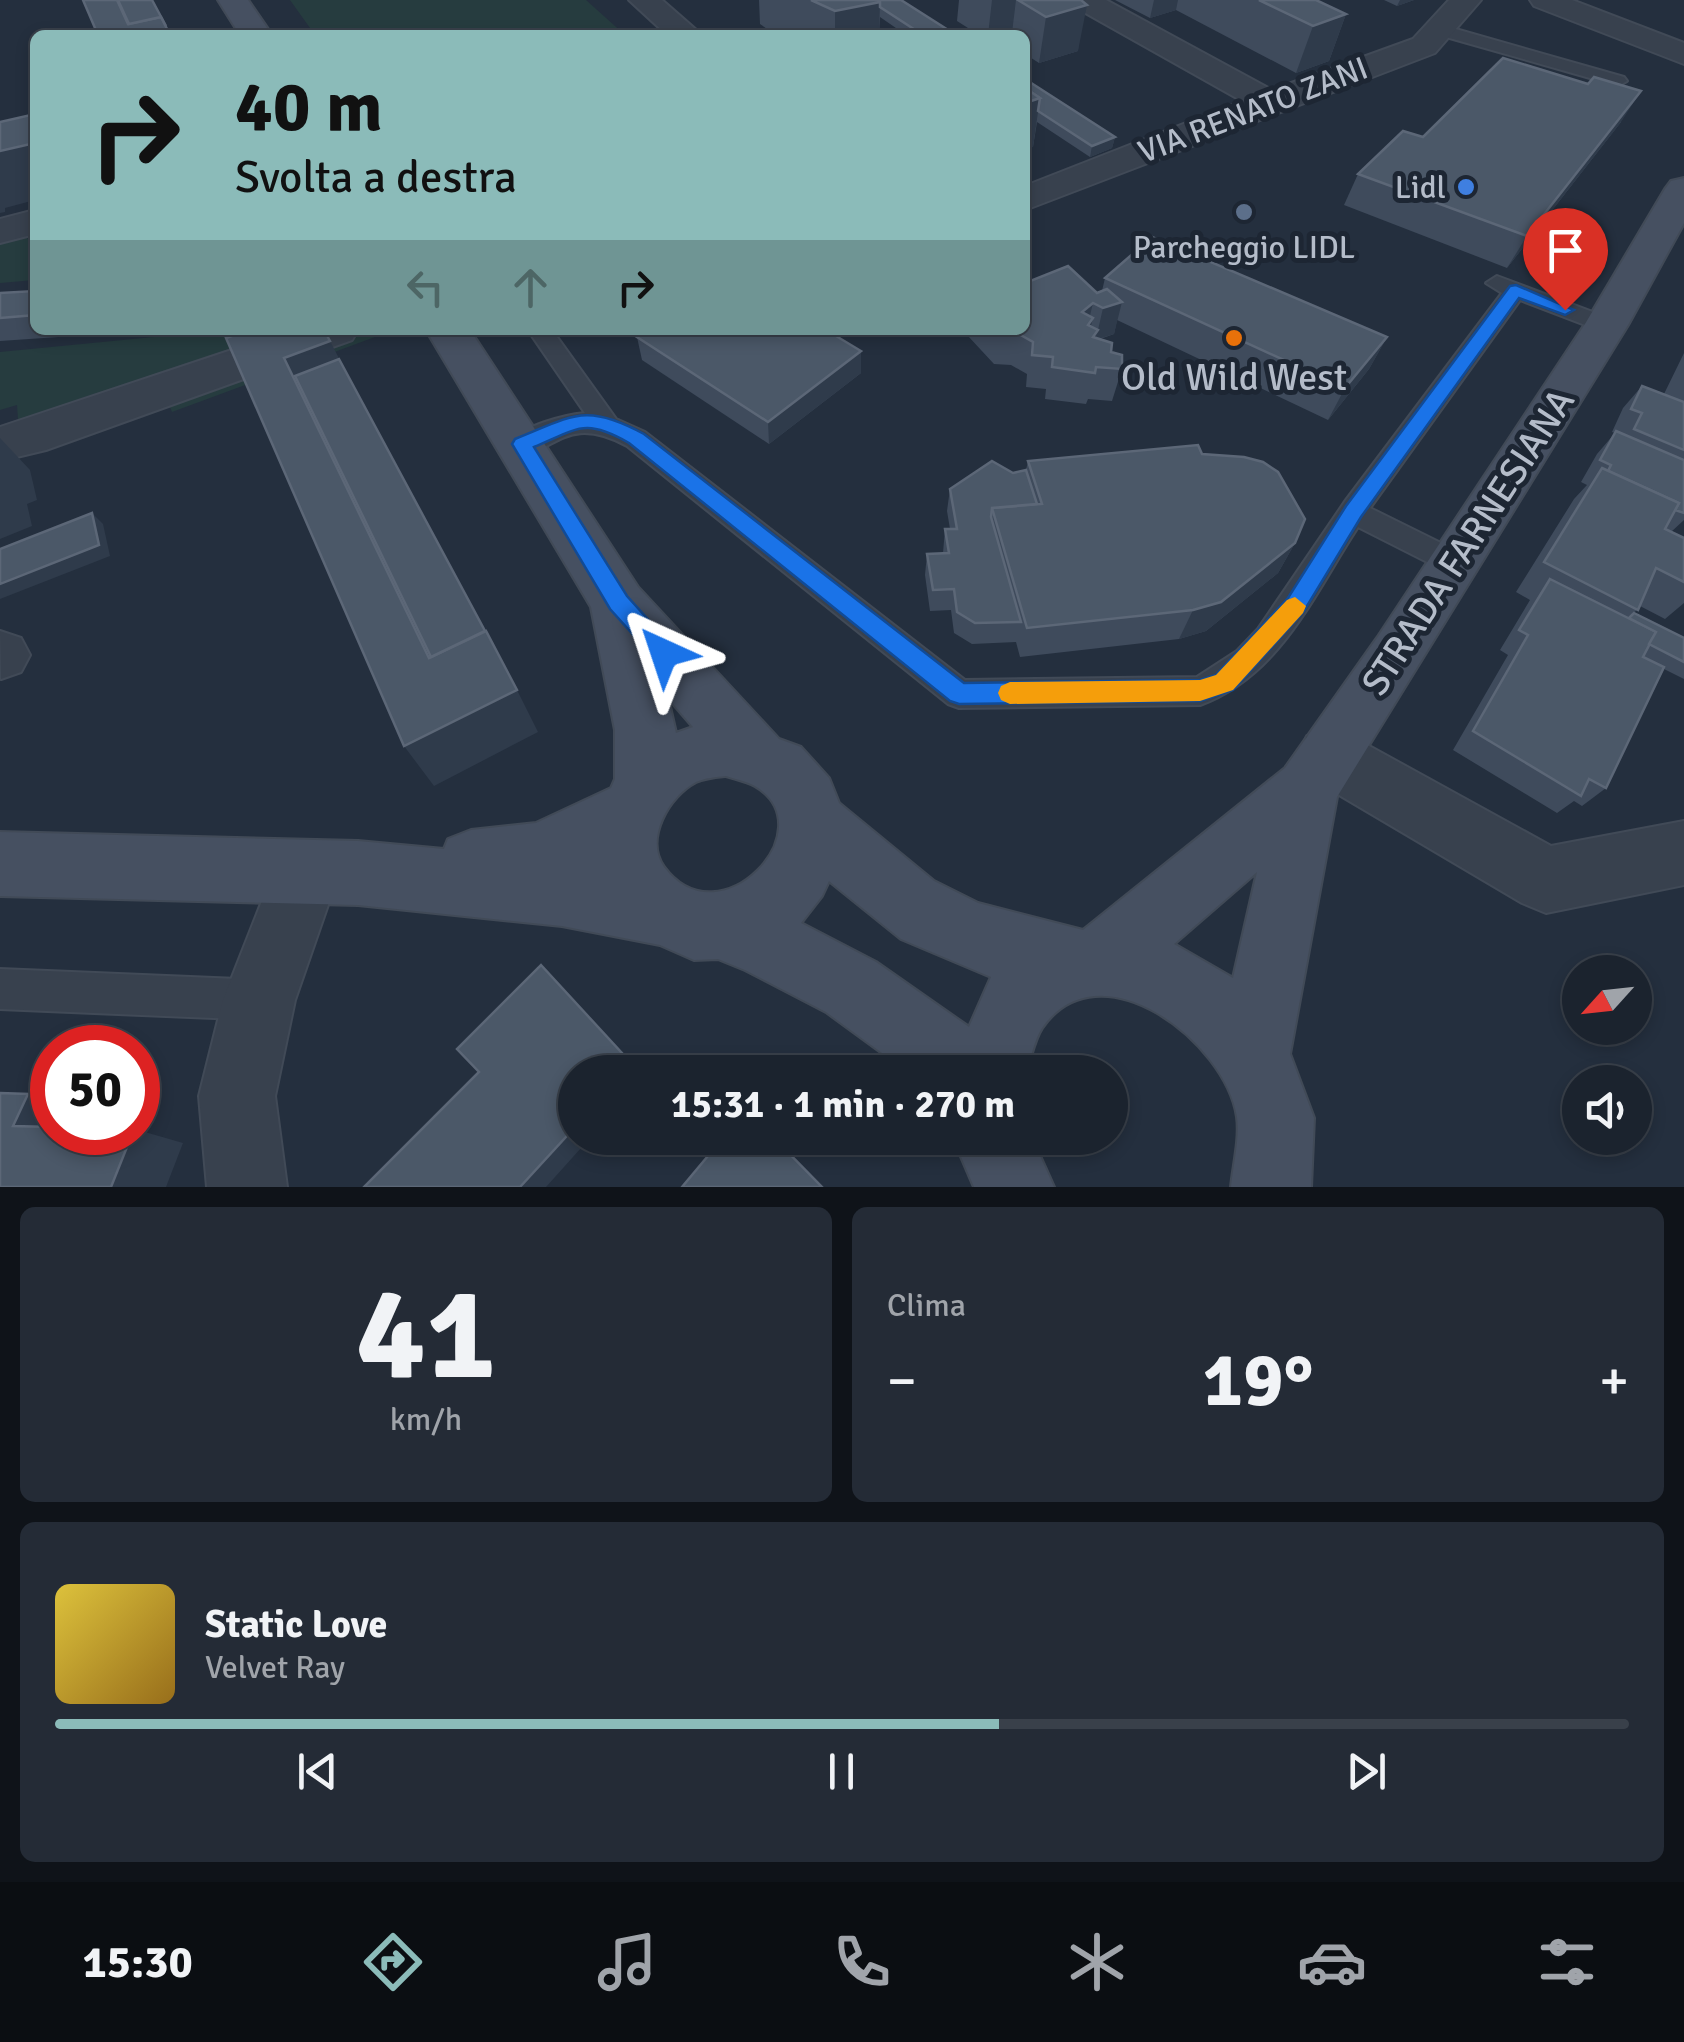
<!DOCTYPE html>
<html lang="it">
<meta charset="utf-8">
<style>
:root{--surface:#1b232e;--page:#242b36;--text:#f1f3f6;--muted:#a0a4aa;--line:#39404a;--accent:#8bbbb9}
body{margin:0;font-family:Signika,sans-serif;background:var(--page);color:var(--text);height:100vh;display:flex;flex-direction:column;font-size:38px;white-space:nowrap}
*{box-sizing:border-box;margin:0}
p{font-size:32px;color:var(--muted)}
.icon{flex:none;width:55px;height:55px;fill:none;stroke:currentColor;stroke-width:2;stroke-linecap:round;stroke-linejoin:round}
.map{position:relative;height:1187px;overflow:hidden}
.side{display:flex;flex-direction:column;gap:20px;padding:20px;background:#0f1319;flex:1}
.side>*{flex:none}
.guide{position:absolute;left:30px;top:30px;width:1000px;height:305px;border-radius:15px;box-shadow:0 5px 15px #0003,0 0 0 2px var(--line);background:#8bbbb9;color:#111;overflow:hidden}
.needle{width:65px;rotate:243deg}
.buttons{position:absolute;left:1562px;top:955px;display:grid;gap:20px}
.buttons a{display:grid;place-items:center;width:90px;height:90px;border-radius:50%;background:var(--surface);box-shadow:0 5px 15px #0003,0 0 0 2px var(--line);font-size:50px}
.speed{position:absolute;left:30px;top:1025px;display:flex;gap:20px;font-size:50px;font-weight:700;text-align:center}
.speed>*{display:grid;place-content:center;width:130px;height:130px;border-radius:50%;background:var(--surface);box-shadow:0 5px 15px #0003,0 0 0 2px var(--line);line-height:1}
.speed .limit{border:15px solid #d22;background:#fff;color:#111}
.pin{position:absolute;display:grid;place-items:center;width:85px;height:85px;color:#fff;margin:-102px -42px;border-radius:50% 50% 50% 0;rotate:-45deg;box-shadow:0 0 10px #0007}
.pin .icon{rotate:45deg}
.me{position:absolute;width:110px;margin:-55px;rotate:318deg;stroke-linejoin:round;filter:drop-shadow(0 0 8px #0008)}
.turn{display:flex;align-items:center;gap:35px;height:210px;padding:0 40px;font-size:45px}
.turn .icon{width:130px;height:130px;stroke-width:2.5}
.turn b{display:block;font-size:70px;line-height:85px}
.lanes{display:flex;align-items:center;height:95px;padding:0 40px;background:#0003;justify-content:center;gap:50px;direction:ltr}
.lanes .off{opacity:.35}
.big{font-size:75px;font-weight:700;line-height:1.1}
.side .widget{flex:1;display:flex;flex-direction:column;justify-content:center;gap:15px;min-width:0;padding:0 35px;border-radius:15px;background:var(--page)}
.side .dial{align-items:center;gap:0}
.dial b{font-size:130px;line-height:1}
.song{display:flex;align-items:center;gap:30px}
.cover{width:120px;height:120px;border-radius:15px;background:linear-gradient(135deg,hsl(50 70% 55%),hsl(40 70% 35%))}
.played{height:10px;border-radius:5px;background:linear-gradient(90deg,var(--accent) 60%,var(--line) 60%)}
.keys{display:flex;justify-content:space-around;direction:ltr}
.heat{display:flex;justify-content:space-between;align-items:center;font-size:55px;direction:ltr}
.side .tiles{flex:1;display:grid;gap:20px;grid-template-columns:1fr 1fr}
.widget:last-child{grid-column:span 2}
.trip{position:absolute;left:558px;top:1055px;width:570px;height:100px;border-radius:50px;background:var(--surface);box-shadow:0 5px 15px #0003,0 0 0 2px var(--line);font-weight:700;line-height:100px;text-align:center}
.dock{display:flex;height:160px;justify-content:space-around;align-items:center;background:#0b0e12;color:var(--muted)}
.dock .icon{width:70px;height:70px}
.dock .selected{color:var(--accent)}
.dock b{font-size:45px;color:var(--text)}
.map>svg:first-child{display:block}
.green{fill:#263c3f}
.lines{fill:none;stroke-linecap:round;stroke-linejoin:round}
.lane-casing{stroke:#414a57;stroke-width:4}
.street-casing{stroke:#414a57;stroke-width:4}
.secondary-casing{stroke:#414a57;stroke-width:4}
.lane{fill:#38414e;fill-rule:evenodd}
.street{fill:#38414e;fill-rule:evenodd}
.secondary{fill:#465061;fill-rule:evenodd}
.wall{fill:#3f4b5c}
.shaded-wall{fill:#2f3b4b}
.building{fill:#4b5868;stroke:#5c6777;stroke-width:2.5}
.route{fill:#1a73e8;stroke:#114b97;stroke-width:2.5}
.slow{fill:#f59e0b}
.shop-dot{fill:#3f7fe0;stroke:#1d2633;stroke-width:4}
.service-dot{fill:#5c6f8a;stroke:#1d2633;stroke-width:4}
.food-dot{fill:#e8710a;stroke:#1d2633;stroke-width:4}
.labels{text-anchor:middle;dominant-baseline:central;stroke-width:10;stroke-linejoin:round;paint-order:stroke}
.far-street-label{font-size:32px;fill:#b4bcc9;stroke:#1d2633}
.far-poi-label{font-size:32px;fill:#b4bcc9;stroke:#1d2633;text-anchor:end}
.poi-label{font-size:38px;fill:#b4bcc9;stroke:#1d2633}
.street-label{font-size:38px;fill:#b4bcc9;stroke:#1d2633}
</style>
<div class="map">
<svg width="1684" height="1187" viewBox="0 0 1684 1187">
<rect width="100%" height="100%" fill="#242f3e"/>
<g class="green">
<polygon points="290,0 586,0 625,35 315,35"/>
<polygon points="26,236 35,250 35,280 0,283 0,244"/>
<polygon points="225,330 372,330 375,337 172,412 161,385 19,434 17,405 0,410 0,352"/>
</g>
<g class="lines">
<g class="lane-casing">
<g id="lane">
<polygon points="1438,24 1624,77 1627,81 1618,86 1432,33 1430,29"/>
<path d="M1497,276L1614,320L1618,325L1606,333L1520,300L1370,508L1465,555L1470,563L1465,571L1455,574L1445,571L1358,527C1314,594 1280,676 1200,705L959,708L948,704L627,446C560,410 553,462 513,451L509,444C521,426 564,415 585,413L528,330H552L616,419L645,432L965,680L1197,677L1237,651L1258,629L1346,500L1502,293L1486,283Z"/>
<polygon points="0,969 259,980 273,986 279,1000 273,1014 259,1020 0,1009"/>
</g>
</g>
<g class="street-casing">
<g id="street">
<polygon points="629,0 662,0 702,35 667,35"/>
<polygon points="1069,0 1106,0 1272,90 1413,39 1449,0 1481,0 1435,53 1025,210 1025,186 1242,101 1073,6"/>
<polygon points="1530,0 1572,0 1684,43 1684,64 1534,6"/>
<polygon points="35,210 35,234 0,243 0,219"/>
<polygon points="292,330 358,330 352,340 46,450 0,461 0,427"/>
<polygon points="0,631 21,638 30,655 21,672 1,679"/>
<polygon points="1329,728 1351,736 1551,846 1684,821 1684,885 1546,913 1522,903 1307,776 1298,756 1307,736"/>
<polygon points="306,841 330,850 339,873 295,1000 275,1096 287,1187 207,1187 199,1096 223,1000 282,850"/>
</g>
</g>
<g class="secondary-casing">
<g id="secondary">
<polygon points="218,0 248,0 272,35 240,35"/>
<path d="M1684,178V223L1628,325L1337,797L1290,1054L1314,1118L1311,1187H1231C1233,1166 1240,1139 1237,1117C1226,1042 1100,944 1042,1028C1034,1040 1031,1059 1026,1072H908L826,1012L745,970L718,959L694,960L660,945L562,926L358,905L0,896V832L358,841L444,849L448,839L471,830L536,823L611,788L615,779V730L591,607L426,330H470L638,587L779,739L801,747L829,778L839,803L934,881L978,903L1083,930L1285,768L1377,638L1585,324L1665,189L1671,181ZM668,698L693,727L676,733ZM726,776C735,779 746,781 755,786C827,828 720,943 664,867C644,839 669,796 696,782C705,778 716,777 726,776ZM1257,872L1233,978L1174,944ZM829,881L901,939L991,977L969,1027L876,962L801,923L822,896Z"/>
<polygon points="953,1138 1032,1138 1054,1187 974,1187"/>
</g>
</g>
<use href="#lane" class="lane"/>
<use href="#street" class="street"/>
<use href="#secondary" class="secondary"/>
</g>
<g class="wall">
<polygon points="759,0 901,0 956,35 906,35 880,17 879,35 776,35 760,24"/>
<polygon points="959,0 1081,0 1078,51 1039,63 1025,54 1025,35 1013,35 1012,33 1005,35 979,35 957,21"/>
<polygon points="1115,0 1316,0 1346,14 1329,61 1296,73 1176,10 1150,18"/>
<polygon points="1384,0 1414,0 1397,6"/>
<polygon points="1025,79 1115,137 1112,148 1090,157 1037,122 1033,147"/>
<polygon points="1588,84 1621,122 1507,268 1344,205 1358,174 1423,137"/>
<polygon points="1105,278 1387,337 1369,369 1328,420 1117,320 1114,334 1100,339 1111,352 1122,369 1112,401 1088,399 1086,404 1045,399 1046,389 1026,387 1027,374 1011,365 994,364 968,336 969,330 1025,330 1102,291"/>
<polygon points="35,291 35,330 161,330 0,341 0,293"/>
<polygon points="637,337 861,373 769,444 642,360"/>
<polygon points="1684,353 1684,520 1671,532 1684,538 1684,603 1665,619 1640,606 1634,613 1684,638 1684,679 1664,669 1606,788 1582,806 1574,801 1557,813 1453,750 1508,655 1500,650 1530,600 1516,592 1574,499 1587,485 1581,482 1597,454 1615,433 1612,432 1623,408 1642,386 1664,394"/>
<polygon points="1202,454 1295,543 1278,573 1206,631 1179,639 1020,657 1016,642 972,644 954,633 951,610 930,611 925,575 927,554 943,553 945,529 950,529 947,511 950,489 1026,470 1028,461"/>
</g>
<g class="shaded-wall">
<polygon points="992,0 1016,0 1012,33 1005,35 988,35"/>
<polygon points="1154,0 1178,0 1176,10 1150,18"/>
<polygon points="1400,0 1414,0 1397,6"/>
<polygon points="880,2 879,35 835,35 835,11"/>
<polygon points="1087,5 1078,51 1039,63 1046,17"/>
<polygon points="1346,14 1329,61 1296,73 1313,26"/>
<polygon points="1641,91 1621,122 1507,268 1527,236"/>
<polygon points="1040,98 1033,147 1025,149 1025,103"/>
<polygon points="1115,137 1112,148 1090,157 1092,146"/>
<polygon points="35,143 35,200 5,208 5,212 0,213 0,151"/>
<polygon points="1122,302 1114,334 1095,340 1093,337 1098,330 1103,308"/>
<polygon points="1093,303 1088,324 1093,318 1085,350 1082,312"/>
<polygon points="1387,337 1369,369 1328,420 1345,388"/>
<polygon points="330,341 356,391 508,675 429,658 284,358"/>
<polygon points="861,351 861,373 769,444 768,422"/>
<polygon points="0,438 30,470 37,500 27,504 32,526 0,539"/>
<polygon points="92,513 103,524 110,556 0,599 0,584"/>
<polygon points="1295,543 1278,573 1206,631 1179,639 1193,610"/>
<polygon points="517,690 538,732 434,786 404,746"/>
<polygon points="632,1064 639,1072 624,1072"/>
<polygon points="28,1094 52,1101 52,1132 13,1126"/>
<polygon points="575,1127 575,1138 590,1138 546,1187 520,1187"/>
<polygon points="138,1130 183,1143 166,1187 111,1187 133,1132 138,1132"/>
</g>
<g class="building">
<polygon points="83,0 117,0 128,24 161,17 169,33 161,35 98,35"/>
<polygon points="118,0 152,0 166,26 161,17 129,24"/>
<polygon points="811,0 877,0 880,2 835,11"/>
<polygon points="877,0 901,0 956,35 923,35 880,7 880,2"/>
<polygon points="1018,0 1081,0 1087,5 1046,17"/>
<polygon points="1259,0 1316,0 1346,14 1313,26"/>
<polygon points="1503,58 1588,84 1594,77 1641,91 1527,236 1358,174 1403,131 1423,137"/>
<polygon points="1025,79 1115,137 1092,146 1038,111 1040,98 1025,88"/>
<polygon points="1025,88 1040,98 1025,103"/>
<polygon points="35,114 35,143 0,151 0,122"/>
<polygon points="1152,237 1387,337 1345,388 1105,278"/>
<polygon points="1068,266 1097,293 1107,289 1122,302 1103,308 1093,303 1082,312 1093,318 1088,325 1098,330 1093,337 1112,343 1111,352 1122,355 1122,369 1096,367 1095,373 1052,367 1053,357 1032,355 1033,342 1017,333 999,332 997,330 1025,330 1025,283"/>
<polygon points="35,291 35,302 33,305 35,308 35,315 0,318 0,293"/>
<polygon points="249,330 324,330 330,341 284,358 429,658 486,631 517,690 404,746 226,338"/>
<polygon points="649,330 826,330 861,351 768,422 637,337"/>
<polygon points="339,359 485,631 431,657 295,376"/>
<polygon points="1642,386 1684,402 1684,450 1634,429 1642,413 1631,409"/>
<polygon points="1616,431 1684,460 1684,513 1675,510 1679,503 1608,471 1611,465 1600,460"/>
<polygon points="1198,445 1202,454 1244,457 1263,462 1278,472 1305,519 1295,543 1221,602 1193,610 1027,628 992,508 1042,504 1028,461"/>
<polygon points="992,461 1013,473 1026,470 1037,504 992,508 991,517 1021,622 975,623 957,612 954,589 933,590 927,554 949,553 945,529 957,529 950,489"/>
<polygon points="1602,468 1679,503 1665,529 1684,538 1684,582 1656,568 1638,610 1544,562"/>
<polygon points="92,513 99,545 0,584 0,549"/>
<polygon points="1550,579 1656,632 1643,657 1664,667 1606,788 1589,779 1581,796 1473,731 1528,635 1519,630"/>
<polygon points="1634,613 1684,638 1684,662 1649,644 1656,632 1629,618"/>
<polygon points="541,965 632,1064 624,1072 575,1072 575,1127 520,1187 364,1187 479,1072 457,1049"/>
<polygon points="0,1093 28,1094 13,1126 52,1127 52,1132 133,1132 111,1187 0,1187"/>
<polygon points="723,1138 774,1138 822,1187 682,1187"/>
</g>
<path class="route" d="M1516,285L1574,310L1565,315L1519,298L1361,517L1304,611L1233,690L1200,701L959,704L950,701L629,443C585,418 579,428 534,447L627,596L672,646L676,653L672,660H656L610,609L512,444L515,439C573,416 585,402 644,434L964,683L1200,680L1216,675L1288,598L1346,506L1510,286Z"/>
<polygon class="slow" points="1295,597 1306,606 1303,613 1233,690 1200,701 1010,704 1001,700 998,693 1001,686 1010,682 1200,680 1216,675 1287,600"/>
<circle class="shop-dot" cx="1466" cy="187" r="10"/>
<circle class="service-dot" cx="1244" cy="212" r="10"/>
<circle class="food-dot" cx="1234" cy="338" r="10"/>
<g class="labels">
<g class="far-street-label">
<text transform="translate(1253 110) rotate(-21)">VIA RENATO ZANI</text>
</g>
<g class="far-poi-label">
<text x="1446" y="187">Lidl</text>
<text x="1244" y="247" text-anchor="middle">Parcheggio LIDL</text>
</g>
<g class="poi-label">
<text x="1234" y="377">Old Wild West</text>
</g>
<g class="street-label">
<text transform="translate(1468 542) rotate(-57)">STRADA FARNESIANA</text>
</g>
</g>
</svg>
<div class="buttons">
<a><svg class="needle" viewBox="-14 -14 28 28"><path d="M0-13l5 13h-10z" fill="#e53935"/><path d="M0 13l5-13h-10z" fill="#a0a4aa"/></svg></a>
<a><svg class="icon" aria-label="sound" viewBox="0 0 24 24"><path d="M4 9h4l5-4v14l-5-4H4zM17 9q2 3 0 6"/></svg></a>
</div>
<div class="speed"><div class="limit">50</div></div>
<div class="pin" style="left:1565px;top:310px;background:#d93025"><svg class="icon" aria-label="arrive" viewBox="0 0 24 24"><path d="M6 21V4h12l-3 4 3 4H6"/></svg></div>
<svg class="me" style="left:664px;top:653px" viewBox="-20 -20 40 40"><path d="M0-17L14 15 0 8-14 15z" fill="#1a73e8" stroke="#fff" stroke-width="4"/></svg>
<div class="trip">15:31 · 1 min · 270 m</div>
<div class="guide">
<div class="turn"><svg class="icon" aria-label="right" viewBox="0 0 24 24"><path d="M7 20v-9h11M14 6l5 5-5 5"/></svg><div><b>40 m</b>Svolta a destra</div></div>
<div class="lanes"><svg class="icon off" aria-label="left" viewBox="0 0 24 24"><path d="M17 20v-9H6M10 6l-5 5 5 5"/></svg><svg class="icon off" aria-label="ahead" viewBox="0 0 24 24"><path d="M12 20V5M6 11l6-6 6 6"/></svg><svg class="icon" aria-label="right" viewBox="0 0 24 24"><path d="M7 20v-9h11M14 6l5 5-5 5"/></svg></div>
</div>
</div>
<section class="side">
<div class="tiles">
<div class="widget dial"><b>41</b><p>km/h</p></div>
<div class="widget"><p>Clima</p>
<div class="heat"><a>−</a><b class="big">19°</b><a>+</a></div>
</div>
<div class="widget">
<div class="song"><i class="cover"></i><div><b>Static Love</b><p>Velvet Ray</p></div></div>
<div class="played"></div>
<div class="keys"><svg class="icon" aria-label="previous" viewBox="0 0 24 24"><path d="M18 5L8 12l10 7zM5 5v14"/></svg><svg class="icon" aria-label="pause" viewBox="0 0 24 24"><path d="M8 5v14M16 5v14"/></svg><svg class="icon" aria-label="next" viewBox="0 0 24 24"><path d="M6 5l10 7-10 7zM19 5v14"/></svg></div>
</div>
</div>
</section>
<nav class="dock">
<b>15:30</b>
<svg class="icon selected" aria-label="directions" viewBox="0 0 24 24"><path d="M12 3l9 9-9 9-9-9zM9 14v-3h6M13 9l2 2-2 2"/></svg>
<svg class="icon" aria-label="music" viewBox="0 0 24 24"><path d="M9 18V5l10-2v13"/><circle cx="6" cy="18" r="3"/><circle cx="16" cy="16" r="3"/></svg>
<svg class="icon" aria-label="phone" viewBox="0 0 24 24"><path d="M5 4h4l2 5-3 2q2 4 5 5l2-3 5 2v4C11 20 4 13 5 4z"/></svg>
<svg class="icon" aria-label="climate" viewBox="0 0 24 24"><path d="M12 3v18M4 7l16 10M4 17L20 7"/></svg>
<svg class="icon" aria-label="car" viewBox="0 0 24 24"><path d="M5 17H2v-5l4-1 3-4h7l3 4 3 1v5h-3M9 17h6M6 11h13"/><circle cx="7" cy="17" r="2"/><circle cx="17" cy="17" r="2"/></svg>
<svg class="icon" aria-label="filters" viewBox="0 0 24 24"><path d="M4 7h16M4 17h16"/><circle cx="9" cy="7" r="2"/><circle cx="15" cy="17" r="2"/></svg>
</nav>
